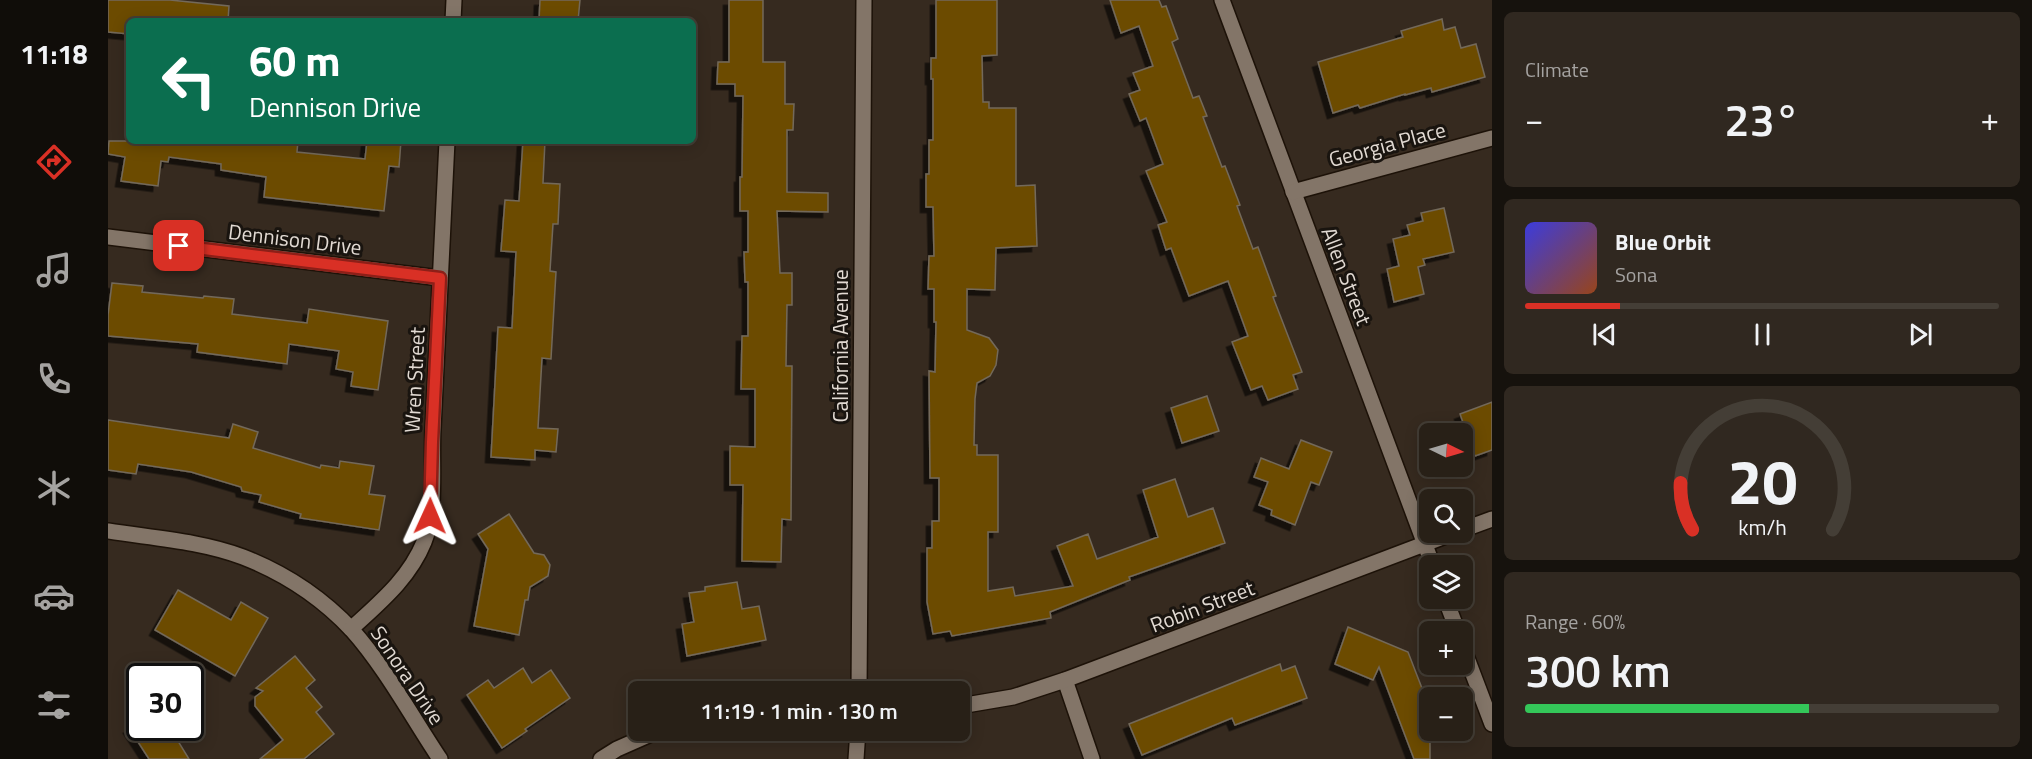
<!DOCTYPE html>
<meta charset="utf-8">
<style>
:root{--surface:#282017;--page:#302820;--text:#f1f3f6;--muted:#a5a3a1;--line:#443e36;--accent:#d93025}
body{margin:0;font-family:"Titillium Web",sans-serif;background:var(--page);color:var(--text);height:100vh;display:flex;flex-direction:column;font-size:22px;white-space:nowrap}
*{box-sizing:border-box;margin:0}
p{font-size:20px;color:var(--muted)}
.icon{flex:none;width:33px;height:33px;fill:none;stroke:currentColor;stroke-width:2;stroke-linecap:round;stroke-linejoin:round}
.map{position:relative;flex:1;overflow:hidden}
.details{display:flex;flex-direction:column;gap:12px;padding:12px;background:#16120d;width:540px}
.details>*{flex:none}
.hud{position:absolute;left:18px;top:18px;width:570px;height:126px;border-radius:9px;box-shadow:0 3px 15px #0003,0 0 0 2px var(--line);background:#0b6e4f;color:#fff;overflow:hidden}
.needle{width:39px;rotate:95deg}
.controls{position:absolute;left:1311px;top:423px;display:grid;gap:12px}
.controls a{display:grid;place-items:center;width:54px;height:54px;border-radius:9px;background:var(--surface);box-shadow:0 3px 15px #0003,0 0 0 2px var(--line);font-size:30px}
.speed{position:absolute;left:18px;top:663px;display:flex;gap:12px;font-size:30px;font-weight:700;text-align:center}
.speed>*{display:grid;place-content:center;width:78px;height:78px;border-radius:50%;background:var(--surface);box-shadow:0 3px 15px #0003,0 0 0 2px var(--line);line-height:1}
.speed .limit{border:3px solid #111;border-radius:9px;background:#fff;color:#111}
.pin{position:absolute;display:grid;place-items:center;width:51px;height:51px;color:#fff;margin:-26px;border-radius:12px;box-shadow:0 3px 9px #0006}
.me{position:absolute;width:66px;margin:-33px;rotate:1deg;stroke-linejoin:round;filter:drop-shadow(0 0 4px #0008)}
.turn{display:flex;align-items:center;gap:21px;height:126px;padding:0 24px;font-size:27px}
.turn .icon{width:78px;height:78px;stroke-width:2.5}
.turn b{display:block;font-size:42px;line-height:51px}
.big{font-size:45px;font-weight:600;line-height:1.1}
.details .tile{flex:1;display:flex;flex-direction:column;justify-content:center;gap:9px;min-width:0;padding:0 21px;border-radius:9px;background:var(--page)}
.details .dial{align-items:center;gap:0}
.dial svg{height:156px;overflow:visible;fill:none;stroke:var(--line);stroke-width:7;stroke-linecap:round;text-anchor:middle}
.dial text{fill:var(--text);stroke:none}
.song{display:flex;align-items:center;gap:18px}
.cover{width:72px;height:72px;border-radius:9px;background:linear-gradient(135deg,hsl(240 70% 55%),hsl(20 70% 35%))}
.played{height:6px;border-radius:3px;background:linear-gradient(90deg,var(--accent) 20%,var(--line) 20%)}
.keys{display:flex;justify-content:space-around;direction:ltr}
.heat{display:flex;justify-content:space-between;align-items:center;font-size:33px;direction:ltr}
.charge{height:9px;border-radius:4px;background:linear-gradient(90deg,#34c759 60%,var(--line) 0)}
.trip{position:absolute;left:520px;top:681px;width:342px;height:60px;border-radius:9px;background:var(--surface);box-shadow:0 3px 15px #0003,0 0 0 2px var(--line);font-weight:600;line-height:60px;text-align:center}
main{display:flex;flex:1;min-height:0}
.tabs{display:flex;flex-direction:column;width:108px;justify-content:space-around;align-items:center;background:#100d09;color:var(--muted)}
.tabs .icon{width:42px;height:42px}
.tabs .current{color:var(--accent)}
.tabs b{font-size:27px;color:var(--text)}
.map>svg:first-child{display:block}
.building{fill:#6c4b05;stroke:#73695a;stroke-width:1.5;filter:url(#shadow)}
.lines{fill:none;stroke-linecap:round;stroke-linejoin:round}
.minor-casing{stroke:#1d1208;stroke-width:18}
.tertiary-casing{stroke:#1d1208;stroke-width:18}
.minor{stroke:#837568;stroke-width:15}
.tertiary{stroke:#837568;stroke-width:15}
.route-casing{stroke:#8d1f18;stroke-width:15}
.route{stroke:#d93025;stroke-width:10}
.labels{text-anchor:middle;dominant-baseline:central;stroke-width:6;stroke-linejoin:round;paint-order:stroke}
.street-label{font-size:21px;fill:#e2dad3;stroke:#19140f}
</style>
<main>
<nav class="tabs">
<b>11:18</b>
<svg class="icon current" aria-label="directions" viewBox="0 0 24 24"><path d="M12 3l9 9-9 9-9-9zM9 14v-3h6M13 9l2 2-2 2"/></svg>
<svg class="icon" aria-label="music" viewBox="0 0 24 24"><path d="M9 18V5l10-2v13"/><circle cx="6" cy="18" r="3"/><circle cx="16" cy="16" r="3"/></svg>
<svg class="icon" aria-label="phone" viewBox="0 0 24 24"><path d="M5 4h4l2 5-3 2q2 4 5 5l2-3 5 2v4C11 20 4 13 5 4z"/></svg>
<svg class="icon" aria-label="climate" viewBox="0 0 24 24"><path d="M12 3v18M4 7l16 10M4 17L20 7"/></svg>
<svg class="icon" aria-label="car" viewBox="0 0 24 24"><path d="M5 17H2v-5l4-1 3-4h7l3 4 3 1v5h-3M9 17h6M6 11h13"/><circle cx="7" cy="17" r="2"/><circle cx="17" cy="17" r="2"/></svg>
<svg class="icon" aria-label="filters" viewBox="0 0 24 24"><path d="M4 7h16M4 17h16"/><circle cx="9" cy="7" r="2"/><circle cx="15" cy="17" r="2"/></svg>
</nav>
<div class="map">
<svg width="1384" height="759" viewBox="0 0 1384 759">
<defs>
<filter id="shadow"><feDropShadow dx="-5.5" dy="5.5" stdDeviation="0" flood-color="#0009"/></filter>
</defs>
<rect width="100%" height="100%" fill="#362a1f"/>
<g class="building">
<polygon points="0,0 62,0 121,6 120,21 21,21 21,34 0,32"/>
<polygon points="432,0 472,0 470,21 431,21"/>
<polygon points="621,0 655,0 655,62 677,62 677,104 686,104 685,130 679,130 679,192 720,193 720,212 669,211 672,273 684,273 684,305 679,305 678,366 684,366 683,520 674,519 673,562 634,561 635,485 622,485 622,446 647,447 647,389 633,389 634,336 640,336 640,282 637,282 636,252 640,252 640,211 632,211 632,177 634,177 635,96 627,96 627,84 609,84 610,62 621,62"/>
<polygon points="828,0 889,0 889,55 874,56 875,102 881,102 881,108 908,108 908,186 927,185 929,246 888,248 887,290 859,289 859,330 881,338 890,350 888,365 882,376 869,383 867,399 866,445 869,445 869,455 890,455 890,532 880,532 880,591 905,587 907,596 965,586 949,546 980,534 989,559 1050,537 1035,490 1067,479 1080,517 1105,508 1117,543 1021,577 1022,580 942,612 943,618 844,636 842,631 825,634 819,602 819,548 824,548 824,521 831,521 831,478 822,478 821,371 827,372 828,322 826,322 826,289 820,289 821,256 826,256 825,207 818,207 818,174 821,174 821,140 825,140 825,79 823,79 823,58 828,58"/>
<polygon points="1002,0 1051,0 1054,7 1058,6 1070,39 1064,42 1085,98 1091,96 1099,116 1095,117 1114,167 1117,166 1132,205 1129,206 1145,249 1150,247 1168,296 1165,297 1194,372 1185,375 1190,389 1160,400 1154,386 1143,390 1124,342 1140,336 1120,281 1081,296 1063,248 1058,250 1050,225 1059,222 1038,171 1055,164 1038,118 1032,121 1021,94 1032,90 1025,73 1045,66 1031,26 1013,33"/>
<polygon points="1334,19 1336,30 1347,27 1353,48 1368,44 1377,77 1324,92 1323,88 1297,95 1297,94 1252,108 1250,105 1225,113 1210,62 1295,37 1293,31"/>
<polygon points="1,141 190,141 189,152 257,159 259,141 293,141 291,167 281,166 276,211 156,197 158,177 113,170 113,164 61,157 60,162 53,161 50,186 13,181 17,157 0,154"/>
<polygon points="415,141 437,141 435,183 452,184 450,224 445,224 442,271 448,272 443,359 434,358 430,428 450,429 448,452 427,450 427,460 383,457 390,327 404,328 408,252 393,251 397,200 411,201"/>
<polygon points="1336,208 1346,252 1315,259 1317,265 1310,267 1316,294 1286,302 1279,269 1291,266 1285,239 1302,235 1299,225 1315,221 1313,213"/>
<polygon points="4,283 35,286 34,292 95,298 96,296 126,299 124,314 199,323 201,309 280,321 270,390 243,386 245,372 228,369 231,351 181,344 179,364 89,352 90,344 0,336 0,315"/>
<polygon points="1099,396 1111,431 1074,443 1063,408"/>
<polygon points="1384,402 1384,450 1367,456 1352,414"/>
<polygon points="0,420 121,438 125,424 150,432 145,448 212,468 213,465 231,468 232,461 266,466 261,494 277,496 271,530 192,518 193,514 151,502 153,495 134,491 133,487 83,472 30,464 28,474 0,470"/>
<polygon points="1193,440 1224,452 1211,485 1203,482 1187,525 1163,515 1164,510 1151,505 1160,482 1146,477 1153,458 1181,469"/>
<polygon points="401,514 426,553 436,555 442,565 440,576 422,587 420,600 417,600 411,635 366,626 380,549 370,534"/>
<polygon points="629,582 634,609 651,606 658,640 579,656 574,624 586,622 581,593 597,591 597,587"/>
<polygon points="70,590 123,620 133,602 160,618 127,676 47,630"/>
<polygon points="1240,627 1300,652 1322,709 1322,759 1306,759 1271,667 1265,680 1227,664"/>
<polygon points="187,656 207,680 198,688 214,707 208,712 226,734 196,759 152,759 175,740 147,706 147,697 155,691 148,688"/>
<polygon points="1172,664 1174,671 1187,666 1199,698 1127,725 1124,718 1034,755 1021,724"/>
<polygon points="415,668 424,683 443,670 462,698 417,729 419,731 394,748 359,695 380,680 386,688"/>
<polygon points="21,728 62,728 81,759 41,759"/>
</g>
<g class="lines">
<g class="minor-casing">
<g id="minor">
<polyline points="1114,0 1325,566"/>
<polyline points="345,21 346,0"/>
<polyline points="1185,192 1384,138"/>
<polyline points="0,237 332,278"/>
<polyline points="1354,530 1384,519"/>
<path d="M0,531C44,538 93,541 135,557C176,573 214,598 244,630C277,667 304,717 332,759"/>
<polyline points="1337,598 1350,632"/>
<path d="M243,629C271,603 301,579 316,542C329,510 323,464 325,429C329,333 334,237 339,141"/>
<polyline points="1354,645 1384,724"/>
<polyline points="957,680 984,759"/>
<polyline points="852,706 905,697 957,680 1348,532"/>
<polyline points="493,759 509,749 552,730"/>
</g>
</g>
<g class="tertiary-casing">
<g id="tertiary">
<polyline points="751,692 756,0"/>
<polyline points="748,759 750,730"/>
</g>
</g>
<use href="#minor" class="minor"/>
<use href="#tertiary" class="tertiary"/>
</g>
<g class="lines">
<g class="route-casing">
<polyline id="route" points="71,246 332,278 324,442 322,516"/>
</g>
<use href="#route" class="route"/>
</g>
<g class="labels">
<g class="street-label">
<text transform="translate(1279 144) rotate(-15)">Georgia Place</text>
<text transform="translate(187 239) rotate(7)">Dennison Drive</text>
<text transform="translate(1239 276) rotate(69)">Allen Street</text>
<text transform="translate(732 346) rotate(-90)">California Avenue</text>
<text transform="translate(306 380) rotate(-87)">Wren Street</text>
<text transform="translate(1094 606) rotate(-21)">Robin Street</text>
<text transform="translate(300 675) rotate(56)">Sonora Drive</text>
</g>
</g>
</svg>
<div class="controls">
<a><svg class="needle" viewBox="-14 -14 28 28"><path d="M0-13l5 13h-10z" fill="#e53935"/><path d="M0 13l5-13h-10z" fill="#a5a3a1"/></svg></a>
<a><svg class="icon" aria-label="search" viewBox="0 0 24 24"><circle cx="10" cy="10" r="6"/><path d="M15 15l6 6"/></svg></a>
<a><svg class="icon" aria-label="layers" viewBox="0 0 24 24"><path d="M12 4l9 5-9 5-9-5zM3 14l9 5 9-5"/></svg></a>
<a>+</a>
<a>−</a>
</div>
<div class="speed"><div class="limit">30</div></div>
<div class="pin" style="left:71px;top:246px;background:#d93025"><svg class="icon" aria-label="arrive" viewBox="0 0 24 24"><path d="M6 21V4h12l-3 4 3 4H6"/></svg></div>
<svg class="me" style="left:322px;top:516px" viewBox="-20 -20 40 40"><path d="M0-17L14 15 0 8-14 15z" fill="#d93025" stroke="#fff" stroke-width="4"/></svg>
<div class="trip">11:19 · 1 min · 130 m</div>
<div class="hud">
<div class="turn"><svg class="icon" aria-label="left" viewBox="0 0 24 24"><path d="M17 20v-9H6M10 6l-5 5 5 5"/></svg><div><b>60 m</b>Dennison Drive</div></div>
</div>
</div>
<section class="details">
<div class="tile"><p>Climate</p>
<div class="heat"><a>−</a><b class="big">23°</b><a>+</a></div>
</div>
<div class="tile">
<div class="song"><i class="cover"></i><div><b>Blue Orbit</b><p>Sona</p></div></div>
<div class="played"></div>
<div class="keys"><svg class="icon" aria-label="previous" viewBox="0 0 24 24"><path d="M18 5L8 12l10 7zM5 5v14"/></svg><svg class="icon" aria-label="pause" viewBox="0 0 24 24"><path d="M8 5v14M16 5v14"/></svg><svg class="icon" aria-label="next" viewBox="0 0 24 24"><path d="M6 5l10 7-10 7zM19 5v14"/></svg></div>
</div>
<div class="tile dial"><svg viewBox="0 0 100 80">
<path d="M14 69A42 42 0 1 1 86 69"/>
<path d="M14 69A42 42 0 0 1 8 45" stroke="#d93025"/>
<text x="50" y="56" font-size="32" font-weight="700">20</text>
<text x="50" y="72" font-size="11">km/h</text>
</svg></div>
<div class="tile"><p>Range · 60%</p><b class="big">300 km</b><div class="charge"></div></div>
</section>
</main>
